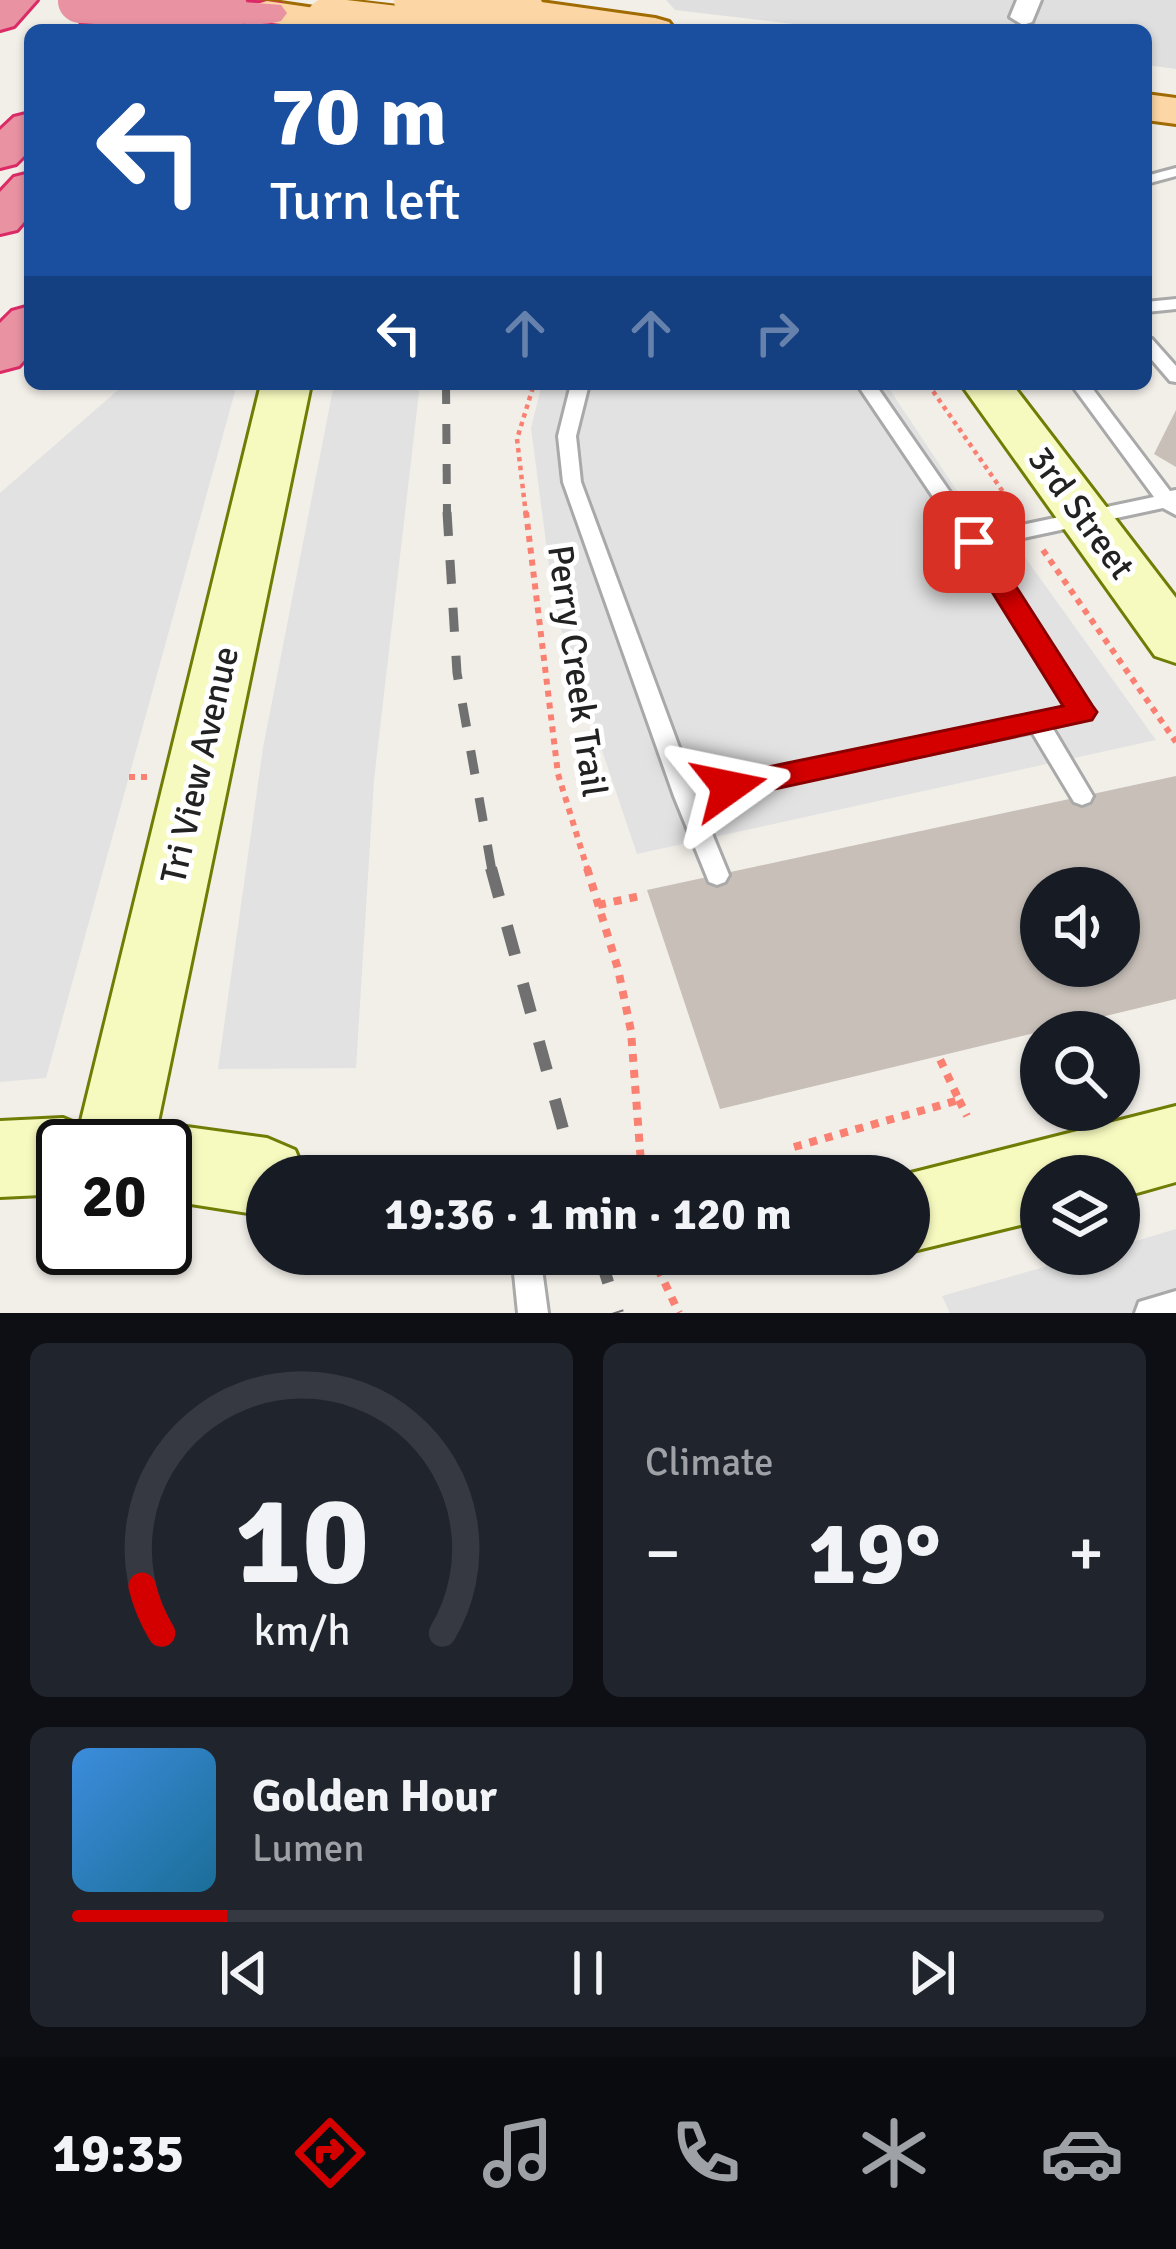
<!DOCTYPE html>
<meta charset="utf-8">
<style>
:root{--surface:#171b24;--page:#20242c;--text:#f1f3f6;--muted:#9ea1a6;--line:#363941;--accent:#d40000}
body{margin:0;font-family:Signika,sans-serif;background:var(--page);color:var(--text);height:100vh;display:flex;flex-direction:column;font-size:45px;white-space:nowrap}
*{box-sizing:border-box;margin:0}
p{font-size:39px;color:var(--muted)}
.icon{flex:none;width:66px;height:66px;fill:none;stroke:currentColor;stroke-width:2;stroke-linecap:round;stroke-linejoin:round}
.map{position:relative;height:1313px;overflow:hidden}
.side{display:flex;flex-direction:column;gap:30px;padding:30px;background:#0d0f14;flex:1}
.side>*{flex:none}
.top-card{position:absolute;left:24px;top:24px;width:1128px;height:366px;border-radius:18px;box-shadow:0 3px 9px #0004;background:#1a4fa0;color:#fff;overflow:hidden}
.controls{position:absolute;left:1020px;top:867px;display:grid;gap:24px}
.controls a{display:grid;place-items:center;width:120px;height:120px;border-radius:50%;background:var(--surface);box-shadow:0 3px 9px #0004;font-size:60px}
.speed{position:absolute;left:36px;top:1119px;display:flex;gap:24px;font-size:60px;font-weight:700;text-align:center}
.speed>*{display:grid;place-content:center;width:156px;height:156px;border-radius:50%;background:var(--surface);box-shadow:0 3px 9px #0004;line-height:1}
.speed .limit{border:6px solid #111;border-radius:18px;background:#fff;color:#111}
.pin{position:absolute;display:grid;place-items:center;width:102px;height:102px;color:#fff;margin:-51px;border-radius:24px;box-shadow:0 6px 18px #0006}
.me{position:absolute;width:132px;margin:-66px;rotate:78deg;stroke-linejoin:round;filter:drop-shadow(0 0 9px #0008)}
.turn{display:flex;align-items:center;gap:42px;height:252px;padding:0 48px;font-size:54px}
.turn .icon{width:156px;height:156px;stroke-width:2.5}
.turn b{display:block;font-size:84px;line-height:102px}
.lanes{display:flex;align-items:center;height:114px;padding:0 48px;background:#0003;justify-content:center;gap:60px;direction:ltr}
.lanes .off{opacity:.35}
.big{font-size:90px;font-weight:700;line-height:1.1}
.side .tile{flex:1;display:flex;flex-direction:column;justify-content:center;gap:18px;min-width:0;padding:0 42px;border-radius:18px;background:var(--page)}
.side .dial{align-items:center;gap:0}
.dial svg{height:312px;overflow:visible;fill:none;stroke:var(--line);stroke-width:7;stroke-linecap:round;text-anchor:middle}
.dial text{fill:var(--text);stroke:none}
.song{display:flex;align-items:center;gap:36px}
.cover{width:144px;height:144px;border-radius:18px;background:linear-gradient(135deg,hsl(210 70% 55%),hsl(200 70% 35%))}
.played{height:12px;border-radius:6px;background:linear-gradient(90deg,var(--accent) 15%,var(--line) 15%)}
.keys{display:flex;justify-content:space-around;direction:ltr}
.heat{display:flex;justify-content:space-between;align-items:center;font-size:66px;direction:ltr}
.side .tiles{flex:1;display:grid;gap:30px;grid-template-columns:1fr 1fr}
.tile:last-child{grid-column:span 2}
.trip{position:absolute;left:246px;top:1155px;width:684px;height:120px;border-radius:60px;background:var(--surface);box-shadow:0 3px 9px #0004;font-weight:700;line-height:120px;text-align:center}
.tabs{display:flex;height:192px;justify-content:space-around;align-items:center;background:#090b0e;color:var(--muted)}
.tabs .icon{width:84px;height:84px}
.tabs .selected{color:var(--accent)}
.tabs b{font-size:54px;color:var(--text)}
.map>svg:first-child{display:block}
.residential{fill:#e0dfdf}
.parking{fill:#e2e2e2}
.building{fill:#c7bfb8;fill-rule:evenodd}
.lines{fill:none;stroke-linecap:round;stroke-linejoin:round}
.lane-casing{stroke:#a9a9a9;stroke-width:6}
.street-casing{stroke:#a9a9a9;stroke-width:6}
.secondary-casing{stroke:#707d05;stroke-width:6}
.primary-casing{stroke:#a06b00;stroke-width:6}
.highway-casing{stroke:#dc2a67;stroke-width:6}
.path-far2{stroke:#fa8072;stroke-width:4.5;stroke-dasharray:4.5 4.5;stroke-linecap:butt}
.path-far1{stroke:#fa8072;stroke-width:6;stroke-dasharray:6 6;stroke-linecap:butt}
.path{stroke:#fa8072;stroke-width:8;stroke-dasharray:8 8;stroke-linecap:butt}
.lane{fill:#fff;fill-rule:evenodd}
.street{fill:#fff;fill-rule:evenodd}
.secondary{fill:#f7fabf;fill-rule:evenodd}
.primary{fill:#fcd6a4;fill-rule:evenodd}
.highway{fill:#e892a2;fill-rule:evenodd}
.rail-far3{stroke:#707070;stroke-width:6;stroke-dasharray:15 15;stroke-linecap:butt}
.rail-far2{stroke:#707070;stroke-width:8;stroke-dasharray:20 20;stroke-linecap:butt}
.rail-far1{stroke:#707070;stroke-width:9;stroke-dasharray:24 24;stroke-linecap:butt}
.rail{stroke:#707070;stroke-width:12;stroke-dasharray:30 30;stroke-linecap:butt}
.primary-bridge-casing{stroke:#a06b00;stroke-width:48;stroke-linecap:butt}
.highway-bridge-casing{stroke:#dc2a67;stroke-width:48;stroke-linecap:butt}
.primary-bridge{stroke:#fcd6a4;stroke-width:44}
.highway-bridge{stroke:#e892a2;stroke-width:44}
.route{fill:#d40000;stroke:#8a0000;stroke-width:3}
.labels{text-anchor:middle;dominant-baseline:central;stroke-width:10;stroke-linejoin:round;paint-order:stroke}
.street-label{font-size:36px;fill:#222;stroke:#fff}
</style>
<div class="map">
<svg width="1176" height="1313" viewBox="0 0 1176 1313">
<rect width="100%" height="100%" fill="#f2efe9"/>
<polygon class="residential" points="666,0 1176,0 1176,69 1146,65 1146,30 843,30 675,10"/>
<g class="parking">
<polygon points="125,384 237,384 46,1078 0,1082 0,493"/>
<polygon points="334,384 420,384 374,780 356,1068 218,1069 263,748"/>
<polygon points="542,384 886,384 971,512 999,521 1156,740 637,854 555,611 531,428"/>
<polygon points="1176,1229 1176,1313 950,1313 942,1296 1090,1254 1119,1254 1119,1246"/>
</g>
<g class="building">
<polygon points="1176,410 1176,467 1154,454"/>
<path d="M1176,776V999L720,1109L647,890ZM1041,888H1119V966H1041Z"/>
</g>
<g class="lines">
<g class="lane-casing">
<g id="lane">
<polygon points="1176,168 1176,176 1146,184 1146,176"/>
<polygon points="1176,299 1176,309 1146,312 1146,302"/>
<polygon points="1146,338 1152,339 1176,366 1176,382 1170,381 1146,353"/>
<polygon points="571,384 589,384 576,436 581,482 693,785 1068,707 967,547 857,384 875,384 979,534 1154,497 1071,384 1089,384 1170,491 1176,490 1176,515 1163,508 986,546 1094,712 1091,718 1052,727 1093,796 1090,802 1082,805 1074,802 1032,732 699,802 729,875 725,882 717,885 709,882 674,796 563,482 558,436"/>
<polygon points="512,1254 540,1254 548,1313 518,1313"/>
<polygon points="1176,1291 1176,1313 1135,1313 1139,1302"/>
</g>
</g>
<g class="street-casing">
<polygon id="street" points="1017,0 1041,0 1032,22 1023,25 1010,17"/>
</g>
<g class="secondary-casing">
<g id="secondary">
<polygon points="261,384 311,384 157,1127 165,1124 267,1138 295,1150 306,1176 267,1176 267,1216 165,1200 165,1146 63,1146 63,1194 0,1197 0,1121 63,1118 80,1125"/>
<polygon points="961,384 1012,384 1176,598 1176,663 1155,656"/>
<polygon points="1176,1106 1176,1182 1119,1198 1119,1176 1041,1176 1041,1220 909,1252 909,1176 899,1176"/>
</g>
</g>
<g class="primary-casing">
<g id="primary">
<polygon points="527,0 655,18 669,22 675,30 572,30 508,19 502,11 508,3"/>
<polygon points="267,1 342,12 348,20 335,30 253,21 247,13 253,5"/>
<polygon points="1146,94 1176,98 1176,124 1146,120"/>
</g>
</g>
<g class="highway-casing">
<g id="highway">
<polygon points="0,0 37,0 14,26 0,30"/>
<path d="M219,0L281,5L287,13L281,21C259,27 234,24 212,18L206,10Z"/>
<polygon points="30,113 30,150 16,164 0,168 0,130 14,117"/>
<polygon points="30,173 30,215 17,230 0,234 0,192 14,177"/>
<polygon points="30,306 30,354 19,366 0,371 0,323 12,311"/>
</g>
</g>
<g class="path-far2">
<polyline points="928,384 1015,509"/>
<polyline points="526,515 517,439 534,384"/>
</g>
<g class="path-far1">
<polyline points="526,512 558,774 588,871"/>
<polyline points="1043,550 1176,742"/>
<polyline points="129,777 149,777"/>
</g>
<g class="path">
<polyline points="587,868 618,969 631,1031 642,1176"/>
<polyline points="598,905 645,895"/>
<polyline points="959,1100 967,1116"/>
<polyline points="794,1147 959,1100 938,1055"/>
<polyline points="651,1254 679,1313"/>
</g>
<use href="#lane" class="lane"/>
<use href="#street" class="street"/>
<use href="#secondary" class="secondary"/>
<use href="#primary" class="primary"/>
<use href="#highway" class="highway"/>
<polyline class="rail-far3" points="439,0 440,30"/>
<polyline class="rail-far2" points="446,384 447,515"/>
<polyline class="rail-far1" points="447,512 457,673 492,871"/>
<g class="rail">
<polyline points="491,868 576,1176"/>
<polyline points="599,1254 618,1313"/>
</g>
<g class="primary-bridge-casing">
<g id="primary-bridge">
<polyline points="416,0 522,11"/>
<polyline points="328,20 415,30"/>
</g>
</g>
<g class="highway-bridge-casing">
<polyline id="highway-bridge" points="80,1 226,10"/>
</g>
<use href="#primary-bridge" class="primary-bridge"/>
<use href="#highway-bridge" class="highway-bridge"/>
</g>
<polygon class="route" points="974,533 983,535 1092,705 1097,712 1092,720 729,799 719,795 715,787 719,779 729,775 1063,706 961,542"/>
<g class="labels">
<g class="street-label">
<text transform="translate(1081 513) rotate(54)">3rd Street</text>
<text transform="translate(577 671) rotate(82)">Perry Creek Trail</text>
<text transform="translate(200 765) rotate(-77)">Tri View Avenue</text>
</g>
</g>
</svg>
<div class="controls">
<a><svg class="icon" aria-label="sound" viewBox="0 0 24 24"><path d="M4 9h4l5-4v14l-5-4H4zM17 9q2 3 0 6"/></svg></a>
<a><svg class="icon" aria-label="search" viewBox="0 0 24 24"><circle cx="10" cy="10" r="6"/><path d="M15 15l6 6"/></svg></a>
<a><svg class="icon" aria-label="layers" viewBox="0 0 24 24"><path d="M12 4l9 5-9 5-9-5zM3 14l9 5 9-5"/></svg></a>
</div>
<div class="speed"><div class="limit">20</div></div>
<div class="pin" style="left:974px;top:542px;background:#d93025"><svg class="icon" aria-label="arrive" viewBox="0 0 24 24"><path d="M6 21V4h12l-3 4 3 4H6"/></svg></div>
<svg class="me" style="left:729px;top:787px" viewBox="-20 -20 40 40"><path d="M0-17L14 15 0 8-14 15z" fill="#d40000" stroke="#fff" stroke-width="4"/></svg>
<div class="trip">19:36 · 1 min · 120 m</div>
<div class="top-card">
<div class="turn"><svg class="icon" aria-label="left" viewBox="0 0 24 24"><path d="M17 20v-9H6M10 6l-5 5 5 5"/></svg><div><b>70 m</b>Turn left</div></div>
<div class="lanes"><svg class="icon" aria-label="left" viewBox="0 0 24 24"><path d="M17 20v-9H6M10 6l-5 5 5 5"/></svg><svg class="icon off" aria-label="ahead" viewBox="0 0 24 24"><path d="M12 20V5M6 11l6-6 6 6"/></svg><svg class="icon off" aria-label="ahead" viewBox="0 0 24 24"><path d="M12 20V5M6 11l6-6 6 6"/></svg><svg class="icon off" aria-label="right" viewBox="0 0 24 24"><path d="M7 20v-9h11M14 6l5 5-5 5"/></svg></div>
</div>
</div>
<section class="side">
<div class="tiles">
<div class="tile dial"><svg viewBox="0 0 100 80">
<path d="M14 69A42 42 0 1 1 86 69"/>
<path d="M14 69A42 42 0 0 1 9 57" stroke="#d40000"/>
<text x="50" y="56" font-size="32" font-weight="700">10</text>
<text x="50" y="72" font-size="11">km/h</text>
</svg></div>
<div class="tile"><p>Climate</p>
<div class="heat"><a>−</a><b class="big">19°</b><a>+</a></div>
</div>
<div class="tile">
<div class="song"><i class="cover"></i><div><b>Golden Hour</b><p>Lumen</p></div></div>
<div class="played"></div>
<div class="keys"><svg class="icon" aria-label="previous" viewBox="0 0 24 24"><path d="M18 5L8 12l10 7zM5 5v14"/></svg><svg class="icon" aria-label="pause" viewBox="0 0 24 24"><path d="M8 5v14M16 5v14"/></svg><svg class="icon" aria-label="next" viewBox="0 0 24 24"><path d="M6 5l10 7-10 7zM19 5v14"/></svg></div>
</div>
</div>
</section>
<nav class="tabs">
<b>19:35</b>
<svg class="icon selected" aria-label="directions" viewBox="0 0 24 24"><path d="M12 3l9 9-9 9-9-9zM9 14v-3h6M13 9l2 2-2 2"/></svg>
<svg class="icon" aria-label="music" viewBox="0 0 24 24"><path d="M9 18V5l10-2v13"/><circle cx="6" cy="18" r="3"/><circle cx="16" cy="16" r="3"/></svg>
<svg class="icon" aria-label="phone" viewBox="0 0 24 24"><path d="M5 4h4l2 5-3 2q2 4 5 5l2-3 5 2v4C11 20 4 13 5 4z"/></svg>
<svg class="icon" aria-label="climate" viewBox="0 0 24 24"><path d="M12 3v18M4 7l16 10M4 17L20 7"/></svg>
<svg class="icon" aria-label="car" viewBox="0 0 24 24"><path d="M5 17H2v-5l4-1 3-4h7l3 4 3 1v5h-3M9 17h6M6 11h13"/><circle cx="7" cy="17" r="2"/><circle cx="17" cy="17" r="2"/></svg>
</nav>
